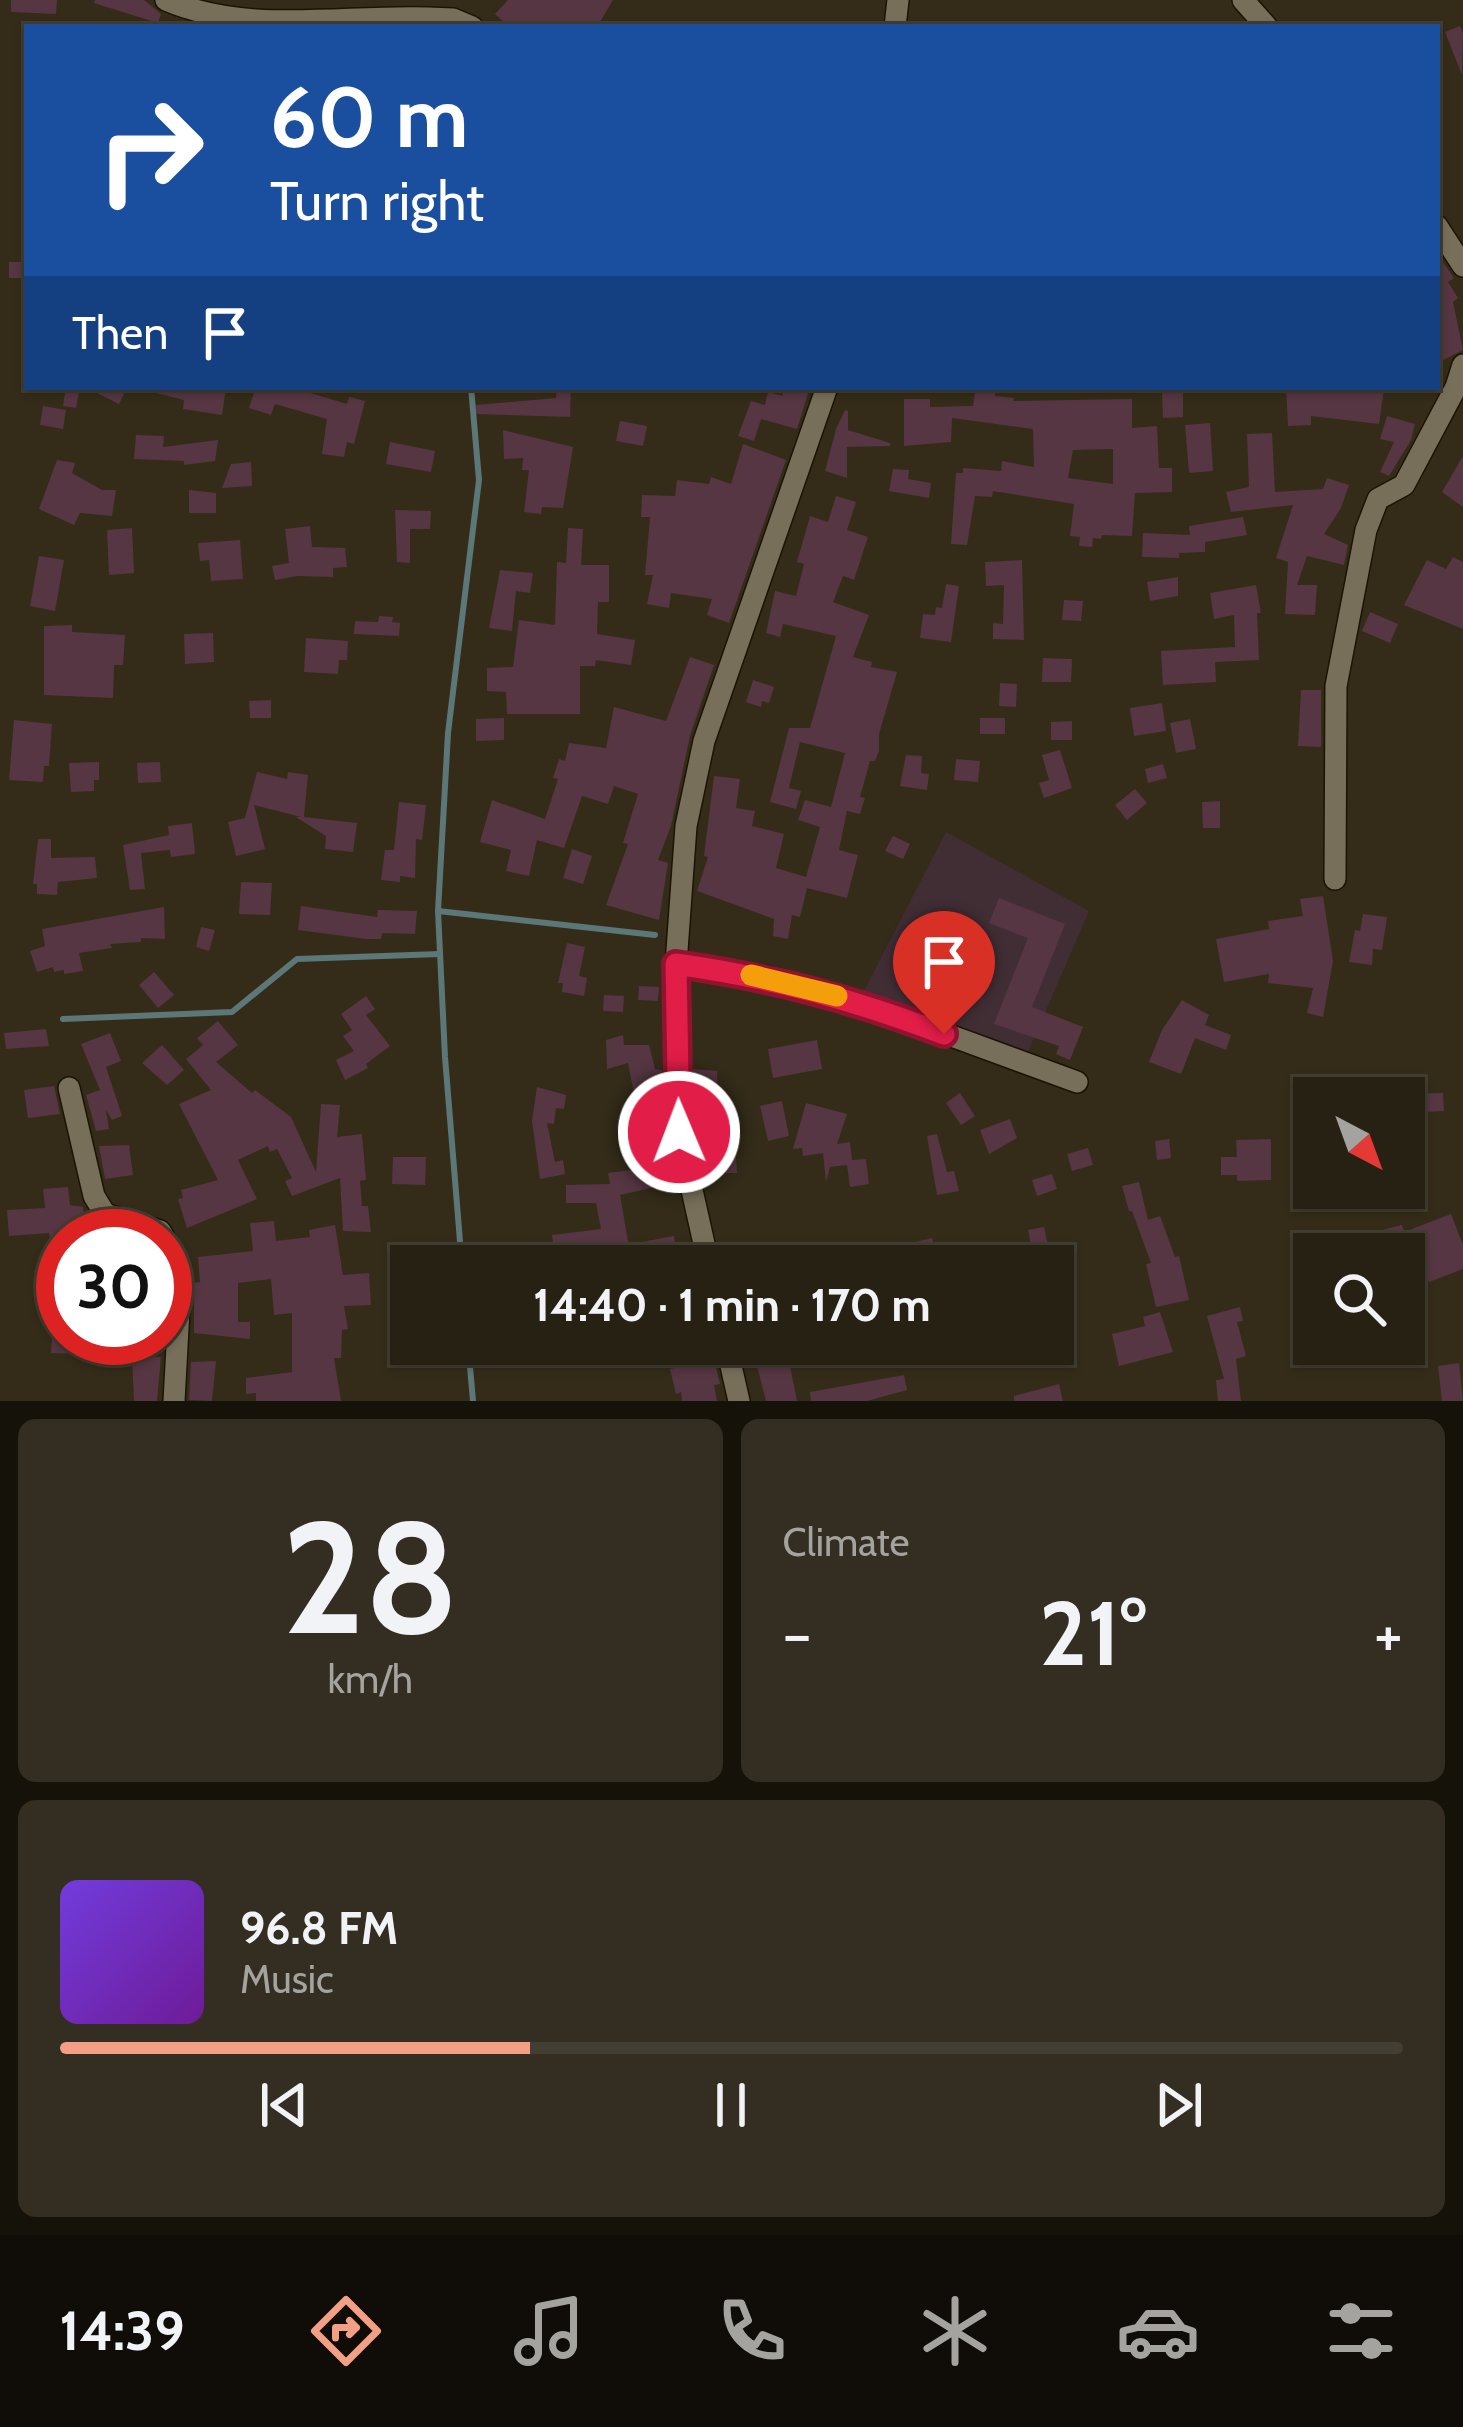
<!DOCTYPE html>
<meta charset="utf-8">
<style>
:root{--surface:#272113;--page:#332e21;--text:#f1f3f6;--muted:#a4a3a0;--line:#433e33;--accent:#f39f86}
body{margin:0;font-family:Cabin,sans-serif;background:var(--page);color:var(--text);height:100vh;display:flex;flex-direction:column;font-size:45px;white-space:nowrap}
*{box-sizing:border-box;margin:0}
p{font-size:39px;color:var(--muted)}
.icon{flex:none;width:66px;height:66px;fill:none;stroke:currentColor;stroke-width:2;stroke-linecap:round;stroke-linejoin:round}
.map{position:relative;height:1401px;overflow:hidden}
.drawer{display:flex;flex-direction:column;gap:18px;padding:18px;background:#15120a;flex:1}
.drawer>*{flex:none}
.guide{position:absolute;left:24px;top:24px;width:1416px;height:366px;border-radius:0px;box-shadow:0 3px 9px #0004,0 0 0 3px var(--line);background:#1a4fa0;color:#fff;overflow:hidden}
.needle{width:78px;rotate:139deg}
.controls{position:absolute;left:1293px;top:1077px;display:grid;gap:24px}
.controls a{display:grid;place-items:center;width:132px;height:132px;border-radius:0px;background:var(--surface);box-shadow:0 3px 9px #0004,0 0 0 3px var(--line);font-size:60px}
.speed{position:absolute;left:36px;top:1209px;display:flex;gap:24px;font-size:60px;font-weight:700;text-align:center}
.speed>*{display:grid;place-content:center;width:156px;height:156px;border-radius:50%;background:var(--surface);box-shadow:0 3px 9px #0004,0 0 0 3px var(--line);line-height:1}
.speed .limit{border:18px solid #d22;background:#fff;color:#111}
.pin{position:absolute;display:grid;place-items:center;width:102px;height:102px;color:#fff;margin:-123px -51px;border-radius:50% 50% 50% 0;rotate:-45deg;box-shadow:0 0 12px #0007}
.pin .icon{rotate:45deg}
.me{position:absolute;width:132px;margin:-66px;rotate:359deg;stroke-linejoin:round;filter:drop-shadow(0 0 9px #0008)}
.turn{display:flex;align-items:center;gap:42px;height:252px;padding:0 48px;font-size:54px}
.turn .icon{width:156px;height:156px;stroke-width:2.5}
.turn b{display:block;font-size:84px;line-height:102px}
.then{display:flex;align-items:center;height:114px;padding:0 48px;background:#0003;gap:24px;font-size:45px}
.big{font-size:90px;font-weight:700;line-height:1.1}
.drawer .widget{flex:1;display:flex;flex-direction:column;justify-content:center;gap:18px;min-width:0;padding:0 42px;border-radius:18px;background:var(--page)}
.drawer .dial{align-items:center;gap:0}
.dial b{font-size:156px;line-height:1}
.song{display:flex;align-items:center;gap:36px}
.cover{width:144px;height:144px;border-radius:18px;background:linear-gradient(135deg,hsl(260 70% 55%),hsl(280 70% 35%))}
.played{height:12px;border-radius:6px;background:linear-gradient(90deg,var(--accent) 35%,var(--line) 35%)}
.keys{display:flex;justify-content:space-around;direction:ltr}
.heat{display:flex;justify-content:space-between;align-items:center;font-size:66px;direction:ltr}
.drawer .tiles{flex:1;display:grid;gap:18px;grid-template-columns:1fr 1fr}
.widget:last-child{grid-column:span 2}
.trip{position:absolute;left:390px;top:1245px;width:684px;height:120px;border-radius:0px;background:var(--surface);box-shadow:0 3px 9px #0004,0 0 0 3px var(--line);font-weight:700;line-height:120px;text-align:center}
.tabs{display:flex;height:192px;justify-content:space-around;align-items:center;background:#100d08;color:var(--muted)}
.tabs .icon{width:84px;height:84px}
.tabs .selected{color:var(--accent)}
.tabs b{font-size:54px;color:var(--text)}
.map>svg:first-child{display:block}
.education{fill:#412e35}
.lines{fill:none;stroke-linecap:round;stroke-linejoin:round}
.stream{stroke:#5b7778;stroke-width:6}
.building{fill:#553642;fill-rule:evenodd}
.minor-casing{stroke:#1c1403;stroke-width:24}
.minor{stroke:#786f5a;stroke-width:21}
.route-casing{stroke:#92132f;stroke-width:30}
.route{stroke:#e11d48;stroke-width:21}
.slow{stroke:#f59e0b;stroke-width:21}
</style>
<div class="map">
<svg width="1463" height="1401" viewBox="0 0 1463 1401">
<rect width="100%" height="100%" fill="#342c19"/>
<polygon class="education" points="946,832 1089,911 1027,1054 864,991"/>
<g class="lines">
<g class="stream">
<polyline points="438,911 655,935"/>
<polyline points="63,1019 232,1012 297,959 440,954"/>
<polyline points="462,1266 445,1057 438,911 448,733 479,480 471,387"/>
<polyline points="468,1344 473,1401"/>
</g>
</g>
<g class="building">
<polygon points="11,0 57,0 56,14 11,12"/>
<polygon points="95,0 144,0 161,14 158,23 94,3"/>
<polygon points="508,0 613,0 597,27 574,27 566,23 561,27 509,27 495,14"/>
<polygon points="1460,26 1463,33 1462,75 1445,32"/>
<polygon points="1440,258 1454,278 1448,282 1458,298 1453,302 1463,350 1437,363 1437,260"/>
<rect x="9" y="262" width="18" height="16"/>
<polygon points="66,387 80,387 76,408 63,406"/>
<polygon points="85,387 127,387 119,404"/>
<polygon points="152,387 226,387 222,415 183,409 184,400 152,392"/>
<polygon points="256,387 290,387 347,404 349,397 365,401 354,444 347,442 344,457 322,454 327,419 275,404 271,415 249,408"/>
<polygon points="557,387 571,387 570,417 476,414 476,405 556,398"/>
<polygon points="782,387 810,387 797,429 761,419 754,441 738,436 751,401 765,405 768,392 783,396"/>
<path d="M976,387L995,390V396L1014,398L1013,401L1132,399V428L1157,426L1159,468H1172V492L1135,493L1132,536L1102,535L1101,539L1093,538L1092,547L1079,546L1080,537L1070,536L1074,504L993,491L992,497L975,496L967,545L951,544L956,473H963V468L1001,471L1002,461L1034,467L1033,429L952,418L951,442L904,446V399H930V407L973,406ZM1113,449V484L1068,478L1073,450Z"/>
<polygon points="1286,387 1384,389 1379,424 1311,416 1311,425 1288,426"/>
<polygon points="1183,390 1183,417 1163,418 1162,391"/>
<polygon points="43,406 66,410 63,429 40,425"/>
<polygon points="845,410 848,411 848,430 890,443 890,446 847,447 847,478 825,471 836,429"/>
<polygon points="1387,416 1415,424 1411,440 1389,476 1380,472 1394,442 1380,439"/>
<polygon points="620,421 647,426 643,446 616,441"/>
<polygon points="1210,423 1213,471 1189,473 1185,425"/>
<polygon points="503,430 573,447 563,508 542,507 541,514 524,512 529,470 522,470 523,458 504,459"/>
<polygon points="1272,433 1275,492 1323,489 1327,478 1349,485 1341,508 1324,534 1348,545 1344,565 1307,556 1297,585 1317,585 1315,615 1285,614 1288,562 1276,558 1293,505 1231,512 1226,492 1249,487 1247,434"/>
<polygon points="136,435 164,436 163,447 218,440 215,461 184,465 184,461 134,459"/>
<polygon points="390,442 435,451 431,472 386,464"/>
<polygon points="743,444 786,460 729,623 707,615 712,599 671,593 669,608 647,604 653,575 645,575 650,517 641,517 642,495 675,496 677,480 709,484 711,477 731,484"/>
<polygon points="1463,456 1463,507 1442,492"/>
<polygon points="57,460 75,463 72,473 102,490 116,490 112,516 80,513 74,525 39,509"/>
<polygon points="251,462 252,486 222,488 231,464"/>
<polygon points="893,469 909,470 908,479 931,483 929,498 889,491"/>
<polygon points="189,490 216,493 216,513 189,513"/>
<polygon points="836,496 856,502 847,530 868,537 854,580 843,576 833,602 869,615 853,657 872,662 871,667 897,672 879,734 879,751 875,761 870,761 860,797 865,798 860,814 847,811 839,850 858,855 847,898 807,888 800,917 792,915 788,939 773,936 774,919 697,891 708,857 704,856 714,776 740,779 736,808 755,811 752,826 784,834 776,868 806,877 820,827 798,820 805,800 831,807 845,753 800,742 789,788 801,791 796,809 770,802 789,728 810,728 836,636 783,624 780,637 766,633 775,591 796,596 804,564 797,562 810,516 828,522"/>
<polygon points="395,510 431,511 430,529 410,529 410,563 397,562"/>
<polygon points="1243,517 1247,535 1205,542 1205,552 1179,553 1179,558 1142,557 1143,533 1190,535 1189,526"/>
<polygon points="310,526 312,547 345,548 347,567 333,568 333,577 297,576 275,580 272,566 289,563 285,529"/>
<polygon points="132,528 134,573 109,575 107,530"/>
<polygon points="568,528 583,529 581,565 609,565 609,602 598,602 597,634 635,640 631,665 596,660 595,666 580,666 580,714 507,714 506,692 487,691 487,668 513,667 519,620 555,625 557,562 566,563"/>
<polygon points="240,540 243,579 211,581 209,560 200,561 198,543"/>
<polygon points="39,556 64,560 55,611 30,606"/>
<polygon points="1453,557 1463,562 1463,629 1404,605 1427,560 1446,569"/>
<polygon points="1022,560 1024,640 993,639 993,623 1003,624 1004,585 986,586 985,562"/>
<polygon points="500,570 533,573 530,593 516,591 512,631 489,628"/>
<polygon points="1178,577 1178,596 1150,601 1147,582"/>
<polygon points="946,584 959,586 951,642 920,638 923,614 935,615 936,607 942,608"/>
<polygon points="1256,585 1261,613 1257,613 1259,660 1215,662 1216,682 1163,685 1161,651 1235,647 1234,615 1214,619 1210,593"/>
<polygon points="1064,600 1083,601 1081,621 1062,620"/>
<polygon points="1370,612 1398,624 1390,643 1362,631"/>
<polygon points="379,616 393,617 392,622 400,623 399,636 354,634 355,621 378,622"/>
<polygon points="72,625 72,632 125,635 123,665 114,665 113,698 44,695 44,626"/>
<polygon points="213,633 214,662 185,664 184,634"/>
<polygon points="306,638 348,641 347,660 339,660 338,674 304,672"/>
<polygon points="690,657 714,665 690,736 671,826 658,860 668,863 659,920 606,905 628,844 623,843 638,794 614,786 608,804 582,796 564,848 537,840 529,876 506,871 511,850 480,842 492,800 545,819 558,779 553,778 559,759 565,761 569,743 606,748 614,707 666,721"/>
<polygon points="1043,658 1072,659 1071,682 1042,682"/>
<polygon points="753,680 774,687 769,703 762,701 761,707 746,702"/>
<polygon points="1000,683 1017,684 1016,707 999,706"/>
<polygon points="1301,690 1321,690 1321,747 1298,746"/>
<polygon points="271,700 271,718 250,718 249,701"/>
<polygon points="1162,703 1166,731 1134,736 1130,708"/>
<polygon points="504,718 504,740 476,741 476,719"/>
<rect x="980" y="718" width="25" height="16"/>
<polygon points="1190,719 1196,749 1176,753 1170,723"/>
<polygon points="14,720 52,724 49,766 44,766 43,782 9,780"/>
<polygon points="1072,721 1072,740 1051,740 1051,722"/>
<polygon points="1060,750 1072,788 1044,798 1039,783 1049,780 1042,755"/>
<polygon points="906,755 922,756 921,773 929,774 927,790 900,786"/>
<polygon points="956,759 980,761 978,782 954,780"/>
<polygon points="99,762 99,780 94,780 94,791 71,792 69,763"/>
<polygon points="160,762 161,782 138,783 137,763"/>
<polygon points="1163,764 1167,778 1148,783 1145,769"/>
<polygon points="257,772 287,779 288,772 308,775 304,817 357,823 353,852 325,849 326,836 296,817 301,817 254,805 265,849 236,856 228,822 245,818"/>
<polygon points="1135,789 1147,803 1127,820 1115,805"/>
<polygon points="1220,801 1220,828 1203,828 1202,802"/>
<polygon points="399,802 426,805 422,840 416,839 415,878 400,876 400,882 381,880 385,850 394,850"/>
<polygon points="192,823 195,854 171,857 170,850 141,853 145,889 130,890 123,845 169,835 168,826"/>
<polygon points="893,836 910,844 903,859 885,851"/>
<polygon points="38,839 51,839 51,858 95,857 97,878 58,882 57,895 37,894 37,884 33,884"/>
<polygon points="572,849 592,856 583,884 563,878"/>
<polygon points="241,882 272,883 270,915 239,914"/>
<polygon points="1323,896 1333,961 1323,1017 1307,1013 1313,988 1268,983 1269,974 1224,982 1216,939 1269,929 1268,921 1303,916 1300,899"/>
<polygon points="999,898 1065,924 1032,1007 1083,1027 1070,1060 1056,1054 1059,1046 994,1024 1028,938 989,923"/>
<polygon points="301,906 377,917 378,910 417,911 415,934 382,933 381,939 366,939 298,930"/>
<polygon points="164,907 165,939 141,938 141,942 110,944 112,948 79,953 83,971 64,974 64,970 54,972 53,967 37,972 30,951 45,946 42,929"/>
<polygon points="1363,914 1387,917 1382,950 1373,949 1372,965 1349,962 1355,930 1360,931"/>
<polygon points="201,927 215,930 209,951 196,947"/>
<polygon points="567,943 585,947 579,976 587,978 584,996 562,992 563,983 558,983"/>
<polygon points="154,972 174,995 158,1008 139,985"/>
<polygon points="639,986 659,987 658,1001 638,1000"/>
<polygon points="604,995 624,996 623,1012 603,1011"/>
<polygon points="366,996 375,1009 366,1015 390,1046 366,1064 368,1068 345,1080 336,1060 354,1051 343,1036 352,1030 341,1014"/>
<polygon points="1182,1000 1209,1015 1205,1025 1231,1035 1226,1050 1195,1038 1181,1074 1149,1062 1162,1030"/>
<polygon points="218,1021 238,1045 216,1062 252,1093 255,1090 291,1117 316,1172 321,1104 340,1105 337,1137 362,1134 366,1180 360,1181 362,1206 368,1206 371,1232 343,1231 340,1178 292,1196 285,1181 292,1178 277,1149 270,1152 268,1146 238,1160 257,1199 187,1228 178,1199 183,1198 181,1190 218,1180 179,1104 211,1090 186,1059 203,1045 197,1038"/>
<polygon points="46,1029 49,1046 6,1049 4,1033"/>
<polygon points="110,1033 121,1061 106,1067 122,1116 112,1120 106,1110 109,1129 96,1131 86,1095 100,1090 81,1044"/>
<polygon points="623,1035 624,1045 649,1045 655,1069 662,1070 664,1124 641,1128 628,1063 607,1069 606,1040"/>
<polygon points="817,1040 822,1069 773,1078 768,1049"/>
<polygon points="162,1045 184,1070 167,1085 142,1063"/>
<polygon points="693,1069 717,1071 718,1101 702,1101 702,1090 693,1090"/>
<polygon points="54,1086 60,1114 28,1118 24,1090"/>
<polygon points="537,1087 566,1095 564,1109 556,1108 554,1124 547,1123 555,1162 563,1160 565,1174 540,1179 532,1121"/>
<polygon points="960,1093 975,1116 961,1125 946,1103"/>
<polygon points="1443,1093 1444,1111 1424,1112 1424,1120 1404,1120 1404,1094"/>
<polygon points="782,1101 789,1136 768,1141 760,1106"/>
<polygon points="806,1103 847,1114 837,1144 850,1142 852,1160 866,1159 869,1184 850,1187 847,1165 830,1167 826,1182 823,1153 803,1156 802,1148 793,1149"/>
<polygon points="1010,1119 1017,1138 989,1154 980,1130"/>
<polygon points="653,1134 657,1154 652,1155 660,1186 620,1195 629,1247 599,1252 600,1260 576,1266 545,1266 543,1243 553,1242 552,1235 601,1229 596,1203 566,1203 566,1185 610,1184 608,1173 631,1170 634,1165 631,1136"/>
<polygon points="937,1134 947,1172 954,1171 959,1191 937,1195 927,1136"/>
<polygon points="735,1136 737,1173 712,1173 710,1137"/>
<polygon points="1169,1139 1171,1158 1157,1160 1155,1141"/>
<polygon points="1271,1139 1271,1180 1237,1181 1237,1175 1221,1175 1221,1157 1237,1157 1236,1140"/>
<polygon points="129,1145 133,1175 105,1179 99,1146"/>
<polygon points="1088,1148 1093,1165 1072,1171 1067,1154"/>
<polygon points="393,1157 426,1157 425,1185 392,1184"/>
<polygon points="1052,1174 1057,1189 1037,1196 1032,1180"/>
<polygon points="1139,1182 1148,1220 1160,1216 1175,1257 1179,1256 1189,1300 1156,1307 1146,1264 1151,1263 1132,1211 1129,1211 1122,1186"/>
<polygon points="68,1187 70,1205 83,1207 86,1235 50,1239 49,1233 9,1236 7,1210 45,1208 43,1189"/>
<polygon points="1451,1214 1463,1245 1463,1269 1429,1282 1419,1252 1404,1257 1380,1254 1374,1232 1402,1225 1404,1232"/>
<polygon points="274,1221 276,1241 310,1237 309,1230 335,1225 343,1275 369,1273 371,1305 344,1306 348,1329 342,1330 341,1358 334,1358 341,1401 256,1401 256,1393 246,1394 246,1378 292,1372 292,1313 274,1315 271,1279 238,1283 238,1322 250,1322 250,1339 194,1333 194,1283 200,1282 198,1257 253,1251 250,1223"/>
<polygon points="1044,1227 1050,1255 1034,1259 1028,1230"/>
<polygon points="674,1236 677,1259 646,1265 642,1242"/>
<polygon points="932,1238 939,1261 901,1266 896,1247"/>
<polygon points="1240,1307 1243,1321 1237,1322 1246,1356 1236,1359 1241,1401 1218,1401 1216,1380 1224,1379 1207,1316"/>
<polygon points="1160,1312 1173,1352 1119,1366 1112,1334 1145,1326 1143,1317"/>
<polygon points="52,1338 94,1338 93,1354 51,1353"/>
<polygon points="777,1344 827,1344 830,1356 790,1366 797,1401 766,1401 753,1350"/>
<polygon points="132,1357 161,1357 157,1401 134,1401"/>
<polygon points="714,1359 720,1384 714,1385 717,1401 682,1401 681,1392 676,1394 670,1369"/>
<polygon points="216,1361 212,1401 189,1400 191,1362"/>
<polygon points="1459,1363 1463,1401 1442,1401 1438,1366"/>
<polygon points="904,1375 907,1390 867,1401 811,1401 810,1392"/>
<polygon points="1059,1384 1063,1401 1014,1401 1014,1396"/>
</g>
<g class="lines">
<g class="minor-casing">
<g id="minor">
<path d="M166,0C248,35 341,15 428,18L453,19L472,27"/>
<polyline points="1243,0 1267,27"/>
<polyline points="895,27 898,0"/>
<polyline points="1437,226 1463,266"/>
<polyline points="1335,879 1336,686 1366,530 1378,499 1404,485 1456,387 1463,365"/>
<polyline points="676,964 768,977 859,1002 1077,1082"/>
<polyline points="69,1088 94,1196 105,1214 160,1231 163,1236"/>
<polyline points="165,1240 179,1310 174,1401"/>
<polyline points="709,1266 679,1132 676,964 686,826 704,741 827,387"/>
<polyline points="726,1344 739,1401"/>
</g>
</g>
<use href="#minor" class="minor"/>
</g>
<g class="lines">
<g class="route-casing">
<path id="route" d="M679,1132L676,964C774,978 852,999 944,1034"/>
</g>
<use href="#route" class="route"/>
<polyline class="slow" points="751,975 837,996"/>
</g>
</svg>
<div class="controls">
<a><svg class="needle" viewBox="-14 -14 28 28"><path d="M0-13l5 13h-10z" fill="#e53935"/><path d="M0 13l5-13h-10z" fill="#a4a3a0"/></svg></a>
<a><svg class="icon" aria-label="search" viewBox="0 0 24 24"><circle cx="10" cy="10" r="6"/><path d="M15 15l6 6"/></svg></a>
</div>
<div class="speed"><div class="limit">30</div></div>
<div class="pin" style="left:944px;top:1034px;background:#d93025"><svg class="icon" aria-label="arrive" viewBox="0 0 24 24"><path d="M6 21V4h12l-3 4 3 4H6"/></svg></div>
<svg class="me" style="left:679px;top:1132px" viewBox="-20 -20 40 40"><circle r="17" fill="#e11d48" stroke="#fff" stroke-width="3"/><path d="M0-11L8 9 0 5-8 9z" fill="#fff"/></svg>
<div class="trip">14:40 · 1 min · 170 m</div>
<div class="guide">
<div class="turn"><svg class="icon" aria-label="right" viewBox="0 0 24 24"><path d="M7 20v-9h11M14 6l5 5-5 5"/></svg><div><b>60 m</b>Turn right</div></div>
<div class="then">Then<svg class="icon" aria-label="arrive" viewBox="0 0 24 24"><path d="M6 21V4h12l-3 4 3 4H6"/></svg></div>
</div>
</div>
<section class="drawer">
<div class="tiles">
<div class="widget dial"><b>28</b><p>km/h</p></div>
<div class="widget"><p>Climate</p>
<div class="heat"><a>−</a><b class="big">21°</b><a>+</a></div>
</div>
<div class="widget">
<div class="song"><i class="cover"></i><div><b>96.8 FM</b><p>Music</p></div></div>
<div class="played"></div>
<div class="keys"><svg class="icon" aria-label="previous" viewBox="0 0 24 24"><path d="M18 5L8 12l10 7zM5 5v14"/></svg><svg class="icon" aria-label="pause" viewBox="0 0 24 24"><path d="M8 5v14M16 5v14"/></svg><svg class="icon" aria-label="next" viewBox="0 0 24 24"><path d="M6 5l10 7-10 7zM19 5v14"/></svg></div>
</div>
</div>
</section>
<nav class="tabs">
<b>14:39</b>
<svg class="icon selected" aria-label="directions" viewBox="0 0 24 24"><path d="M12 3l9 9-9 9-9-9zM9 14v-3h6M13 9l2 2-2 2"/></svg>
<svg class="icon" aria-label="music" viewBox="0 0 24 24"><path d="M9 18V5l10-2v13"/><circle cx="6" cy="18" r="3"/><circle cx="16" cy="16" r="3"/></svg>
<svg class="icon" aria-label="phone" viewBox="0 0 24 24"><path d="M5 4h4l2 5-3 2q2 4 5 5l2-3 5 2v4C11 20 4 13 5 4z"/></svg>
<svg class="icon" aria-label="climate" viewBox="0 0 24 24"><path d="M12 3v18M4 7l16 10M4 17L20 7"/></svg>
<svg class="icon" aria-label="car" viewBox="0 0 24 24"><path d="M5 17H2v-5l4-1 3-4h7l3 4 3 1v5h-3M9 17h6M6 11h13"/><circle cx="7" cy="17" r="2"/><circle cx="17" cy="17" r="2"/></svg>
<svg class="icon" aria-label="filters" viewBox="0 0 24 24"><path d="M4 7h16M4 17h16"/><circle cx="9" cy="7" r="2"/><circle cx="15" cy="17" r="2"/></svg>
</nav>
